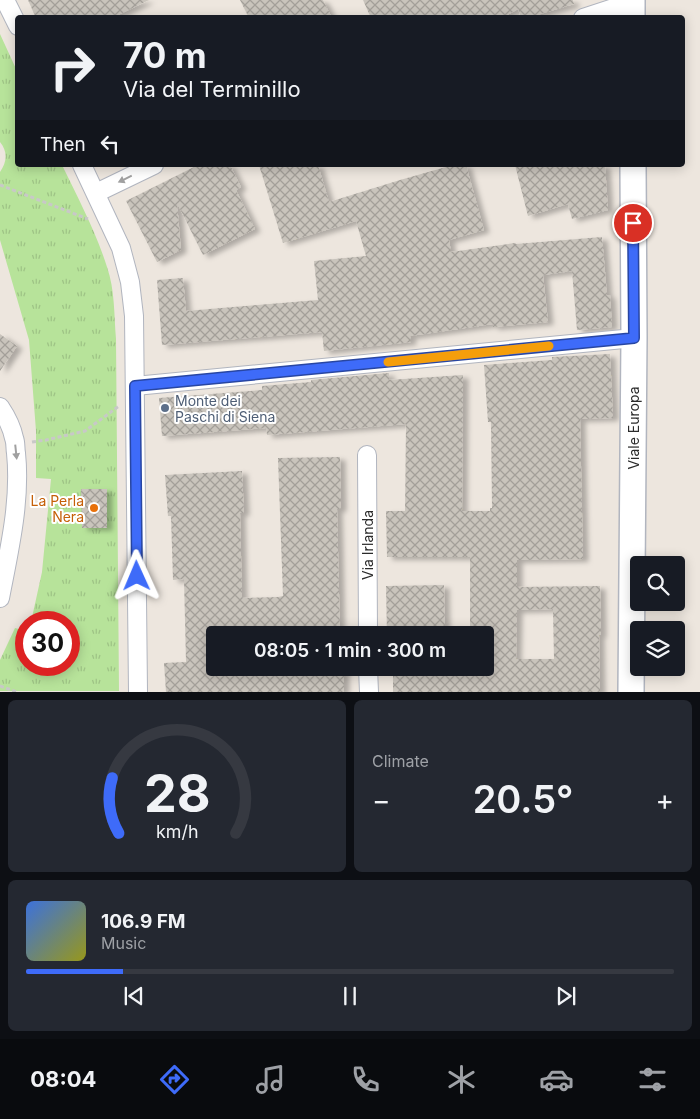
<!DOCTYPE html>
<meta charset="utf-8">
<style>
:root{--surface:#171b24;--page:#242831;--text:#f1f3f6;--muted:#9ea1a6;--line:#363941;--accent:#3e6bf9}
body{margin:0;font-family:Inter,sans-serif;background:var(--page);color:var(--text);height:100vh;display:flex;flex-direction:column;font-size:19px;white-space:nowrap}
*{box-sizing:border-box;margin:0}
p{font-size:16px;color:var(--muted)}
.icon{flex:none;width:28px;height:28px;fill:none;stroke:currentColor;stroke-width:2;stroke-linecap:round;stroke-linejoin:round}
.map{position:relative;height:692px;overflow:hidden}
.sheet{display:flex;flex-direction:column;gap:8px;padding:8px;background:#0d0f14;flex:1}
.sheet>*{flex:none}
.banner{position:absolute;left:15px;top:15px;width:670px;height:152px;border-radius:5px;box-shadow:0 2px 12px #0003;background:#171b24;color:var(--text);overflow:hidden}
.buttons{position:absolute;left:630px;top:556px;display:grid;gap:10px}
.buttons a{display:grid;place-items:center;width:55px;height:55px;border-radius:5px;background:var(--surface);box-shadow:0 2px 12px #0003;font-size:25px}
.speed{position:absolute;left:15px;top:611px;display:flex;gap:10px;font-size:25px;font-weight:700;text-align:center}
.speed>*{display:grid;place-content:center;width:65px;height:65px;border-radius:50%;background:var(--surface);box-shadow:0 2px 12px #0003;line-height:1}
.speed .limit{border:8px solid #d22;background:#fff;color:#111}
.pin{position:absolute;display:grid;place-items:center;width:42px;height:42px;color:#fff;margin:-21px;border:2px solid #fff;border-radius:50%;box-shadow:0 1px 5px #0007}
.me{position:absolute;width:55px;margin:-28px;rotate:359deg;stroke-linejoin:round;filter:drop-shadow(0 0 4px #0008)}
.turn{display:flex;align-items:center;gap:18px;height:105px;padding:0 25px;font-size:22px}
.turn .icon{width:65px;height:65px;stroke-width:2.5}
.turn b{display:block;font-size:35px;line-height:42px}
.then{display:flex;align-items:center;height:48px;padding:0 25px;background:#0003;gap:10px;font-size:19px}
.big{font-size:38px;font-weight:600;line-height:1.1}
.sheet .tile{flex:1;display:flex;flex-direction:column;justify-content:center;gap:8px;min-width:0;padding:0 18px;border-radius:8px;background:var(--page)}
.sheet .dial{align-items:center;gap:0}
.dial svg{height:130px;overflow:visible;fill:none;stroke:var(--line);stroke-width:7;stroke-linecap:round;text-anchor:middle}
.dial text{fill:var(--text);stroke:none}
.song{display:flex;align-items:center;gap:15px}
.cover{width:60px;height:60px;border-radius:8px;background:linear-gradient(135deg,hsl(220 70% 55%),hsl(60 70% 35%))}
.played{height:5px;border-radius:2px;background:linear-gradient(90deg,var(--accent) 15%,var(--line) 15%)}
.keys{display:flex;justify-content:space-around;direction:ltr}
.heat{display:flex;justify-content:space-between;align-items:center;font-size:28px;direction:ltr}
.sheet .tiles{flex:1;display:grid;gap:8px;grid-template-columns:1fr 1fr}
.tile:last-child{grid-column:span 2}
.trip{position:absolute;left:206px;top:626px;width:288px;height:50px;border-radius:5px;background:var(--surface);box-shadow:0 2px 12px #0003;font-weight:600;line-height:50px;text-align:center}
.tab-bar{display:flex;height:80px;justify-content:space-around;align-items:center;background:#090b0e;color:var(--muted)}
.tab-bar .icon{width:35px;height:35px}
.tab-bar .active{color:var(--accent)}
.tab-bar b{font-size:22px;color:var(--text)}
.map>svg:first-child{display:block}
.park{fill:url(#park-tufts)}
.building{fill:url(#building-cross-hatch);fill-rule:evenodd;filter:url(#shadow)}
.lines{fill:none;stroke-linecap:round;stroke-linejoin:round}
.street-casing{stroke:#b1b5bf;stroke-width:20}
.secondary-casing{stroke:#b1b5bf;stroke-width:28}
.path{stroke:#c8c8c8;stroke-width:3;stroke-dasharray:4 2.5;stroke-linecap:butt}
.street{stroke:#fff;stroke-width:18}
.secondary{stroke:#fff;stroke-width:25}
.oneway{fill:#a0a0a0}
.route-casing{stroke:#2846a2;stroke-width:12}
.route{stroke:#3e6bf9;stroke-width:9}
.slow{stroke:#f59e0b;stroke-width:9}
.service-dot{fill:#5c6f8a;stroke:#fff;stroke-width:2}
.food-dot{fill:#e8710a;stroke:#fff;stroke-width:2}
.labels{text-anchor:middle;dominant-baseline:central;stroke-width:4;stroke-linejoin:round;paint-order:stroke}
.service-label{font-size:14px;fill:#4e5e75;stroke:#fff;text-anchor:start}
.street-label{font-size:14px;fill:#2b2b2b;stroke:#fff}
.food-label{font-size:14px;fill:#c56008;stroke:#fff;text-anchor:end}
</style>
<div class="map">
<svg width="700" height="692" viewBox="0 0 700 692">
<defs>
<pattern id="park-tufts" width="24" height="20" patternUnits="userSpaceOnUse" patternTransform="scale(1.25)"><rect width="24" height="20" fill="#b7e39a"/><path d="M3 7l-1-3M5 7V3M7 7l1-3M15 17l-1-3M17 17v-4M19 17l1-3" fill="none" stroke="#9ec385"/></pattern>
<pattern id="building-cross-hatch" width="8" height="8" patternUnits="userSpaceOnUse" patternTransform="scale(1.25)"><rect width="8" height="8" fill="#c9c4bc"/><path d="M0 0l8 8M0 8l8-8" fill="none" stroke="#a39f99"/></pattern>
<filter id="shadow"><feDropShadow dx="5.5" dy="3" stdDeviation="2.5" flood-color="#0004"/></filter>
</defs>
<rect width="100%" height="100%" fill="#ede6de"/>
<path class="park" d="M0,34L17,71L18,165H62C78,198 96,232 107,267C115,290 114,315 116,339L119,691H0V660L15,628L26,631V665H69V622H31L42,572L51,479L36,478V431L29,340L0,240V172C7,162 8,152 0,142Z"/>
<g class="building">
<polygon points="28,0 149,0 112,18 36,18"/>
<polygon points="240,0 323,0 332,18 249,18"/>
<polygon points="363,0 573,0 574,4 527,18 521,18 518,9 502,18 371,18"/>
<polygon points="198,165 230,165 241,187 236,190 255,229 203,255 177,203 181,250 157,262 126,201"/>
<polygon points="259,165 318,165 329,202 400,180 453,165 466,165 484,230 449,240 451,252 515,243 516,244 602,237 607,295 610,295 612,327 577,330 572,271 543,275 548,322 493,327 493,324 410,336 411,342 324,351 322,332 162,345 157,280 183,278 186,311 318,300 314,261 366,256 356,221 283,243"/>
<polygon points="515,165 605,165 608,210 572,219 568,204 528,216"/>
<polygon points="0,334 17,346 0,371"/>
<path d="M610,354L613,418L580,419L583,559L517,560V587L600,586L601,635H599L600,692H393V668H485V635H470V557H387L386,511H405L406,424L267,435L266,428L162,436L159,398L262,390V386L311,382V380L389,373V380L463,375L462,511H490V508H492L491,422H488L484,365L552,360V357ZM553,609L554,659H516L517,610Z"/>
<polygon points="340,457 341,509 337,509 340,635 215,635 215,668 344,668 344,692 166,692 164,663 186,662 184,579 173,580 171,516 168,516 165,475 242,471 244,513 240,513 242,598 278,597 283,596 278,458"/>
<polygon points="81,489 107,489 107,528 82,528"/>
<polygon points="444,585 445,635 387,635 386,586"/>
</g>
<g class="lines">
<g class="street-casing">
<g id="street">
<polyline points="5,0 18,26"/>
<polyline points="583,18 632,2"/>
<polyline points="82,165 121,248 130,282 134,316 138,692"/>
<polyline points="96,193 154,165"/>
<polyline points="135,386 634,338"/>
<path d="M0,407C6,416 12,428 14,438C16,443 15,448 16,453C21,501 9,551 0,598"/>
<polyline points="367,455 368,635"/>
<polyline points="368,668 369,692"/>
</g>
</g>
<g class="secondary-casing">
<g id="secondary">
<polyline points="632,0 632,18"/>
<polyline points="631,692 634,338 633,165"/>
</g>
</g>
<g class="path">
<polyline points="0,185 88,219"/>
<polyline points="32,442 46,440 85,431 119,406"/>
<polyline points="0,686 17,692"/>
</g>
<use href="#street" class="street"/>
<use href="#secondary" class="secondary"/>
</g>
<defs><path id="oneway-solid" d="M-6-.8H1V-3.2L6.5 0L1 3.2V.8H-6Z" transform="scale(1.25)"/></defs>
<g class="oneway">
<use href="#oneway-solid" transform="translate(125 179) rotate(154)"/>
<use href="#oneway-solid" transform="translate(16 452) rotate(84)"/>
</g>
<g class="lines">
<g class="route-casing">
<polyline id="route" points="137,576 135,386 634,338 633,223"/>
</g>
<use href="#route" class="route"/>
<polyline class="slow" points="388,362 549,346"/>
</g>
<circle class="service-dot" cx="165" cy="408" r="5"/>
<circle class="food-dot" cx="94" cy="508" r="5"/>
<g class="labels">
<g class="service-label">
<text x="175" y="400">Monte dei<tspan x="175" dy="16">Paschi di Siena</tspan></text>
</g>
<g class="street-label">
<text transform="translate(633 428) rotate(-90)">Viale Europa</text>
<text transform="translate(367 545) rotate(-90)">Via Irlanda</text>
</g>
<g class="food-label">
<text x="84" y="500">La Perla<tspan x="84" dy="16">Nera</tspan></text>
</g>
</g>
</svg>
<div class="buttons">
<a><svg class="icon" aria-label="search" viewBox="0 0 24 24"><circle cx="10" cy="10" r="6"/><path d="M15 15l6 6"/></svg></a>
<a><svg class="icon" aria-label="layers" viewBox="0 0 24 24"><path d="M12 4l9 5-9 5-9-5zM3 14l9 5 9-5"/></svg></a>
</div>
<div class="speed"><div class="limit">30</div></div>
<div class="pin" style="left:633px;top:223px;background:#d93025"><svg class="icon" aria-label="arrive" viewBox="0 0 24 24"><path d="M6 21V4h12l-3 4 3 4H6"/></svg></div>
<svg class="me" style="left:137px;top:576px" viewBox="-20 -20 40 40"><path d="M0-17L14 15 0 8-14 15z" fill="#3e6bf9" stroke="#fff" stroke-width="4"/></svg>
<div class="trip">08:05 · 1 min · 300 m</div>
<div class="banner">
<div class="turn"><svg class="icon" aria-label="right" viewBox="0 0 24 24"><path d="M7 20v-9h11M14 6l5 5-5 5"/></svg><div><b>70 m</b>Via del Terminillo</div></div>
<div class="then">Then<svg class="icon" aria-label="left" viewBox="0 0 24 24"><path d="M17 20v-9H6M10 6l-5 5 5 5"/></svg></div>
</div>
</div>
<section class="sheet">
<div class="tiles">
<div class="tile dial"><svg viewBox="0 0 100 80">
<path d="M14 69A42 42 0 1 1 86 69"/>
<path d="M14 69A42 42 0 0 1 10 35" stroke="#3e6bf9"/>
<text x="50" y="56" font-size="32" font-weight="700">28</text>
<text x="50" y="72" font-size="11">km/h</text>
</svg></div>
<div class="tile"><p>Climate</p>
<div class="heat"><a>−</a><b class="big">20.5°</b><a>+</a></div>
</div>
<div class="tile">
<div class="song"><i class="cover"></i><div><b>106.9 FM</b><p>Music</p></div></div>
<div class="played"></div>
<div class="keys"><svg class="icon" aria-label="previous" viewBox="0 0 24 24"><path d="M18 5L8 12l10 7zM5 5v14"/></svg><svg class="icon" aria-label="pause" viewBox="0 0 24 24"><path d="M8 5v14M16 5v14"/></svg><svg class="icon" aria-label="next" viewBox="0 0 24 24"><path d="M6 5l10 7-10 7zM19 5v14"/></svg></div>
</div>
</div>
</section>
<nav class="tab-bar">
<b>08:04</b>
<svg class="icon active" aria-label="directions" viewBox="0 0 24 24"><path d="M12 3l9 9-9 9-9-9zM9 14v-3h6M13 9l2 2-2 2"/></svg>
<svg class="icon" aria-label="music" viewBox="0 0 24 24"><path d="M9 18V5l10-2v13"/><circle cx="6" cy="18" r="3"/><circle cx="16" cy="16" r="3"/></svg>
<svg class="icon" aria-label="phone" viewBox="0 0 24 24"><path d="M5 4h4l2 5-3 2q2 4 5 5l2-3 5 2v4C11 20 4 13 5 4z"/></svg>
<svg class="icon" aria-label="climate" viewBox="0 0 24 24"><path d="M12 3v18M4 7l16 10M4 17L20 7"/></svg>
<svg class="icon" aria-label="car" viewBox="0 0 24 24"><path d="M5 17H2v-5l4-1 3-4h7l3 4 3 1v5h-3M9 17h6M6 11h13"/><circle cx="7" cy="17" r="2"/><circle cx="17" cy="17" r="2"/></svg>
<svg class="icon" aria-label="filters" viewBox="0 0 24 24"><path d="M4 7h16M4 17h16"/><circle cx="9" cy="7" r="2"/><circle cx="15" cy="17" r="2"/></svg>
</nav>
